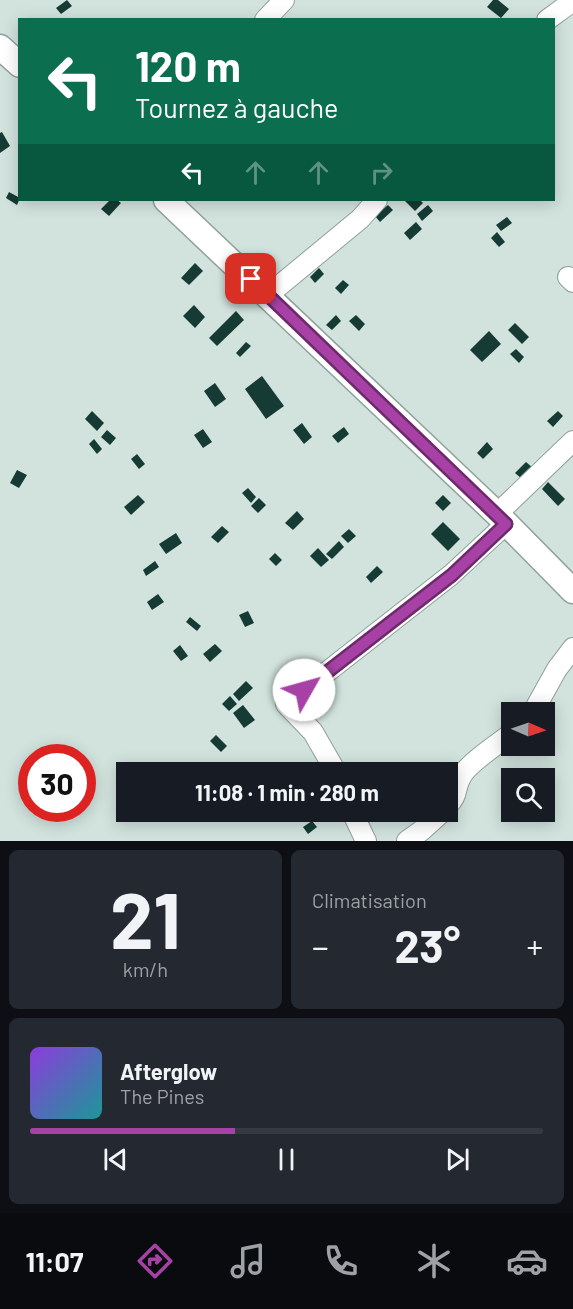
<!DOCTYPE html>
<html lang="fr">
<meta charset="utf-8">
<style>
:root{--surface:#171b24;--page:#242831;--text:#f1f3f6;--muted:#9ea1a6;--line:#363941;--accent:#a741a5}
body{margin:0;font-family:Barlow,sans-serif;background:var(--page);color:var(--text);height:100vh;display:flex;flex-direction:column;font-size:22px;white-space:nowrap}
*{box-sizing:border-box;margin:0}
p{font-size:20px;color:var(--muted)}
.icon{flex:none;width:33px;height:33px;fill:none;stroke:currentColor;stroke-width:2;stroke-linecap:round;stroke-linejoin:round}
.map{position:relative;height:841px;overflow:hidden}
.side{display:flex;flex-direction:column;gap:9px;padding:9px;background:#0d0f14;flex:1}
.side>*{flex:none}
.top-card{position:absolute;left:18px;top:18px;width:537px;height:183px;border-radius:0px;box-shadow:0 3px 15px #0003;background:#0b6e4f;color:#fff;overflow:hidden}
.needle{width:39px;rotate:92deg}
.fabs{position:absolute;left:501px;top:702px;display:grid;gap:12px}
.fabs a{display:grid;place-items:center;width:54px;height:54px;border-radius:0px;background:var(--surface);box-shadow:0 3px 15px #0003;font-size:30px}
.speed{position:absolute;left:18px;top:744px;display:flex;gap:12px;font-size:30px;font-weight:700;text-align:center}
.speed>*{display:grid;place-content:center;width:78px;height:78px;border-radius:50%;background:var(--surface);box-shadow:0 3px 15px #0003;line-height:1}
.speed .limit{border:9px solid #d22;background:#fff;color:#111}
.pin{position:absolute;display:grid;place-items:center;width:51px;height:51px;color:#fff;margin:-26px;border-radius:12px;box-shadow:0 3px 9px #0006}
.me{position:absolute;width:66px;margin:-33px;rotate:52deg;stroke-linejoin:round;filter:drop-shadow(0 0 4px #0008)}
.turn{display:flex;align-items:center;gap:21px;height:126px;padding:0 18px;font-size:27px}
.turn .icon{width:78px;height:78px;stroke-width:2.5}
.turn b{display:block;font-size:42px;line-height:51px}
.lanes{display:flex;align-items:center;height:57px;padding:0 18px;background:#0003;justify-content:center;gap:30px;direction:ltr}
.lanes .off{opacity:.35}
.big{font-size:45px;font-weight:700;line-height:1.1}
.side .card{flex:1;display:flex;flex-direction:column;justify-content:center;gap:9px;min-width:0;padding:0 21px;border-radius:9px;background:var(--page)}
.side .dial{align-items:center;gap:0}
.dial b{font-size:78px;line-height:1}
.song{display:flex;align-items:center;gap:18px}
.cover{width:72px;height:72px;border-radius:9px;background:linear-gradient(135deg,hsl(270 70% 55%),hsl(180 70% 35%))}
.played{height:6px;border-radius:3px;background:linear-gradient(90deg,var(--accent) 40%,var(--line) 40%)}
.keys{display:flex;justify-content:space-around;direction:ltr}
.heat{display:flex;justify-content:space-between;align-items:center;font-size:33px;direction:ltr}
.side .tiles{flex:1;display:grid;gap:9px;grid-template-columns:1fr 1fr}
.card:last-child{grid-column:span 2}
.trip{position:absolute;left:116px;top:762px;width:342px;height:60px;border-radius:0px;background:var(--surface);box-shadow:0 3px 15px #0003;font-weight:700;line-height:60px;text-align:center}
.menu{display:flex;height:96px;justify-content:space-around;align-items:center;background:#090b0e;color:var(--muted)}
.menu .icon{width:42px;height:42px}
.menu .active{color:var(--accent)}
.menu b{font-size:27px;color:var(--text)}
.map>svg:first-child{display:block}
.building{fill:#153b34}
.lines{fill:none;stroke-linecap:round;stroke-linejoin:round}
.minor-casing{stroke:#90a09c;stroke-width:22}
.major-casing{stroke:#90a09c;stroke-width:27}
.minor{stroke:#fff;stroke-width:20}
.major{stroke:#fff;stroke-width:24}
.route-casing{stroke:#6d2a6b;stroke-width:15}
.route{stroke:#a741a5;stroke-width:10}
</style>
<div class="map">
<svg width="573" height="841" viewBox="0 0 573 841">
<rect width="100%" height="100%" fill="#d2e3de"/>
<g class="building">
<polygon points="67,0 72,6 61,14 56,8"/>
<polygon points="493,0 498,0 509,9 501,18 487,7"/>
<polygon points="2,132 10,146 0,153 0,133"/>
<polygon points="9,192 20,198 17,205 6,198"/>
<polygon points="110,200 117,200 121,203 109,216 101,209"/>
<polygon points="404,200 420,200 423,203 415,211"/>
<polygon points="388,205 393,210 380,222 375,216"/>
<polygon points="428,205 433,211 422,221 417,214"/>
<polygon points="507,217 512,223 501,231 496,225"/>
<polygon points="416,222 422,229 410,240 404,233"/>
<polygon points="497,232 505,242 499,247 491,238"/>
<polygon points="195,263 203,271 189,285 181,278"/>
<polygon points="319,268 324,274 315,283 310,277"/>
<polygon points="343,280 349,285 341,294 335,288"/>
<polygon points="194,305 205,317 195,328 183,316"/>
<polygon points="236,311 244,320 217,346 209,338"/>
<polygon points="336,315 341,321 332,330 326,325"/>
<polygon points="356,315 365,324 359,331 349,321"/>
<polygon points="515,323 529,337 522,344 508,330"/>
<polygon points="489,331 501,344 482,362 470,350"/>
<polygon points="246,342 251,346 240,357 236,353"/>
<polygon points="516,349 524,357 519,363 510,354"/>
<polygon points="262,376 284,406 266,419 245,389"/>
<polygon points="215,383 226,399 215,407 204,391"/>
<polygon points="92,411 104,423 97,431 85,419"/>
<polygon points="558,411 563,416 553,427 547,421"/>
<polygon points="302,423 312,437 304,444 293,430"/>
<polygon points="344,427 349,434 338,443 332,436"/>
<polygon points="203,429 212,442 203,448 194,435"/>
<polygon points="107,430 116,438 110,445 101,437"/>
<polygon points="94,439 102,449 97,454 89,444"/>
<polygon points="487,442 493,449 483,459 477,453"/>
<polygon points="137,454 145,464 139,469 131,459"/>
<polygon points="526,462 533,468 522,479 515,473"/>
<polygon points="17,470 27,475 19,488 10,483"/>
<polygon points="548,482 565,499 558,506 542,489"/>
<polygon points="248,488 256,497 251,503 242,493"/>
<polygon points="138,495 145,502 131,515 124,507"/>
<polygon points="443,495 451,503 443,511 435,503"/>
<polygon points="259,498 266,505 258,513 251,506"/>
<polygon points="297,511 304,519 293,530 285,523"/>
<polygon points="443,522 460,539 448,551 431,534"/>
<polygon points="222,526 229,532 218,543 211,537"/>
<polygon points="349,529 356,536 348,543 341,536"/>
<polygon points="176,533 182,543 166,554 159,544"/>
<polygon points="339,541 344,547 332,559 326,554"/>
<polygon points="318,548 329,560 321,567 310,556"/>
<polygon points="275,553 282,560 276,566 269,559"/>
<polygon points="155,561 159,567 146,576 143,570"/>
<polygon points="377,566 383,572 371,583 366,577"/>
<polygon points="158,594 164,602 152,610 147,602"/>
<polygon points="248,611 254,623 245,627 239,615"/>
<polygon points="190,617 201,626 197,631 186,622"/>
<polygon points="215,644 222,651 210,662 203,654"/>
<polygon points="180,645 188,656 181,661 173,651"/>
<polygon points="246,681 253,688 239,701 233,694"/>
<polygon points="230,696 237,704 229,711 222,704"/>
<polygon points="243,705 255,720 244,728 233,713"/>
<polygon points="216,735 227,746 221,752 210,741"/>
<polygon points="312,821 317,827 308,834 303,827"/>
</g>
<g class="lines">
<g class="minor-casing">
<g id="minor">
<polyline points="265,20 284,0"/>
<polyline points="547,20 573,1"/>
<polyline points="568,277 573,282"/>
<polyline points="268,295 360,219 377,200"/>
<polyline points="497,514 573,441"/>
<polyline points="533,712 557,669 573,648"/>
<polyline points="336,772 313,732 286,704 451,575 506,524"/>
<path d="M447,806C459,795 454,789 461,777C467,764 499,743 512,733"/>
<polyline points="352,812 366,841"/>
<polyline points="407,841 421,831 442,812"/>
</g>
</g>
<g class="major-casing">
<g id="major">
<polyline points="0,47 20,65"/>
<polyline points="166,200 497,514 573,591"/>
</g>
</g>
<use href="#minor" class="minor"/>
<use href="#major" class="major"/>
</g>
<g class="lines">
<g class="route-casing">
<polyline id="route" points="251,279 506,524 452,575 304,690"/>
</g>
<use href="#route" class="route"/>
</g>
</svg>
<div class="fabs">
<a><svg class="needle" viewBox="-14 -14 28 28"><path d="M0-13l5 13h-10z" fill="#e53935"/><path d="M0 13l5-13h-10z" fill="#9ea1a6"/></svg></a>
<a><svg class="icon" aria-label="search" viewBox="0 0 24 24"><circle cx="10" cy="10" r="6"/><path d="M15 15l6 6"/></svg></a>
</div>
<div class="speed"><div class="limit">30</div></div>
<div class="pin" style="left:251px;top:279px;background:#d93025"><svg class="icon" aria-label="arrive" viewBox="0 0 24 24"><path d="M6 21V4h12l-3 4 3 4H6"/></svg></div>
<svg class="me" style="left:304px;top:690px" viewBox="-20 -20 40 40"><circle r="19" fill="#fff"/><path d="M0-13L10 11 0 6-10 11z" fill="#a741a5"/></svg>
<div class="trip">11:08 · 1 min · 280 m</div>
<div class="top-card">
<div class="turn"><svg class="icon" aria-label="left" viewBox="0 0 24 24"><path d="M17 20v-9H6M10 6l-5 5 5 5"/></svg><div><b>120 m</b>Tournez à gauche</div></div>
<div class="lanes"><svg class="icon" aria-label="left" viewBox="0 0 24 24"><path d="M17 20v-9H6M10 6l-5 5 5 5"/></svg><svg class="icon off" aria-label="ahead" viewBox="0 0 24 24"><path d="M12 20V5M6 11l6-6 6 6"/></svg><svg class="icon off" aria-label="ahead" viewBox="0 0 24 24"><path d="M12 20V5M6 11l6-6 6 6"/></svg><svg class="icon off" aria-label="right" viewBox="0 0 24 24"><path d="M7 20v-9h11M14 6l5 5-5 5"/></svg></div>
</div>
</div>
<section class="side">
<div class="tiles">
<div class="card dial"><b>21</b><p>km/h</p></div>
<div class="card"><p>Climatisation</p>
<div class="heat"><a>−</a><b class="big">23°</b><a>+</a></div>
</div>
<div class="card">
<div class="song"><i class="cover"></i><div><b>Afterglow</b><p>The Pines</p></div></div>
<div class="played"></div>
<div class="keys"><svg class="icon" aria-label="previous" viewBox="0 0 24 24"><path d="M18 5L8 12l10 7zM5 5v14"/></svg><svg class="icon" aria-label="pause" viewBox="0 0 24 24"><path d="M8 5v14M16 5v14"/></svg><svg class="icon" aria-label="next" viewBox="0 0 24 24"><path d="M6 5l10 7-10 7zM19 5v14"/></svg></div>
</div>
</div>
</section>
<nav class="menu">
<b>11:07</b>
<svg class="icon active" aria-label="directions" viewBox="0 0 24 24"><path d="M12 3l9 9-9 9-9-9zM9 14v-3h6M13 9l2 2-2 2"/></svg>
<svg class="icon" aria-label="music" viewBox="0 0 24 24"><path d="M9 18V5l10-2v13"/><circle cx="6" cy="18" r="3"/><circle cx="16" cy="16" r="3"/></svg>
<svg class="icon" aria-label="phone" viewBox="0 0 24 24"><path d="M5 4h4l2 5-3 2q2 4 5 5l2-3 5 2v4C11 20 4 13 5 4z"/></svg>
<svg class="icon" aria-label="climate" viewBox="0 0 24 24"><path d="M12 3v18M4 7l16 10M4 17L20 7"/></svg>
<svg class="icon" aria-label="car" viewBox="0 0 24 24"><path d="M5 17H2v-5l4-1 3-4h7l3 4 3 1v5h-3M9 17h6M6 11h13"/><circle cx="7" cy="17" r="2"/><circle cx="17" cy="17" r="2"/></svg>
</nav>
